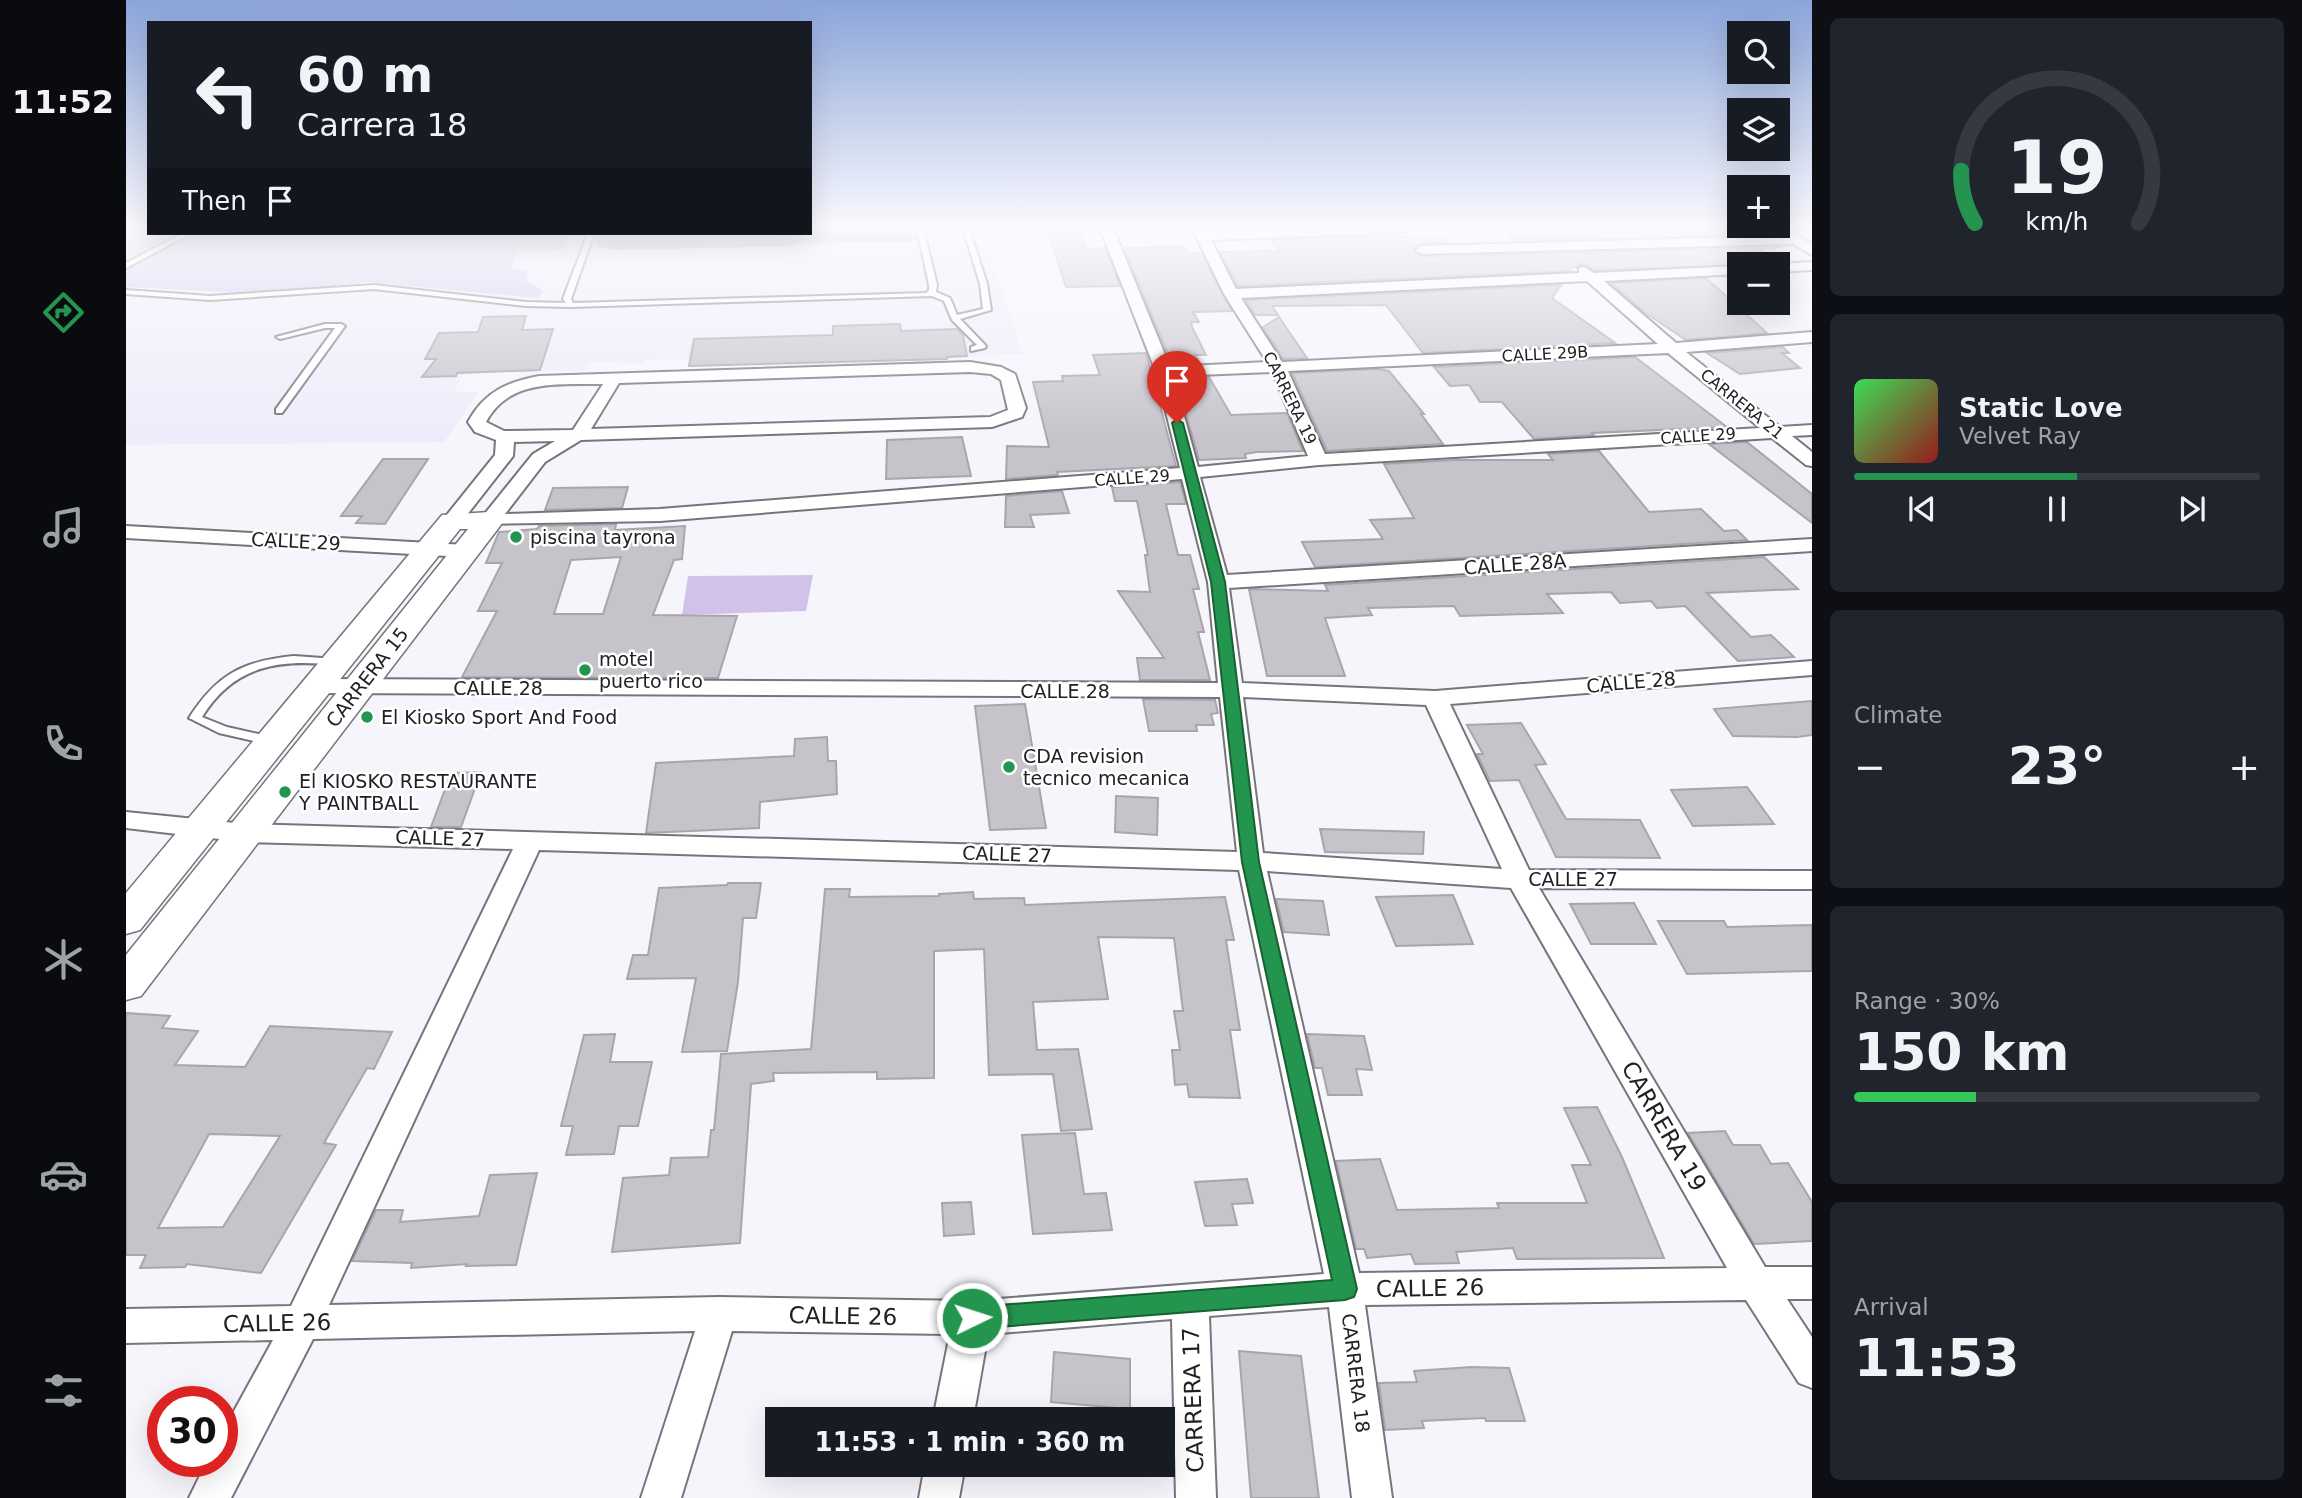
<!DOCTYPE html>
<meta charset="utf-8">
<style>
:root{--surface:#171b24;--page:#20242c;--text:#f1f3f6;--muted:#9ea1a6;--line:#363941;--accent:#23954f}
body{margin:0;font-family:"DejaVu Sans",sans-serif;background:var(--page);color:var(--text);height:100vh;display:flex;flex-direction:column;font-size:26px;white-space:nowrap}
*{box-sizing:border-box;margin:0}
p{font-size:23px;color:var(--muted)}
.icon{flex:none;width:38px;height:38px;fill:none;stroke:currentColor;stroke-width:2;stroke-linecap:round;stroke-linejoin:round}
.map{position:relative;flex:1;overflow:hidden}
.details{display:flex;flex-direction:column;gap:18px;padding:18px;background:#0d0f14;width:490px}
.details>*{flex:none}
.guide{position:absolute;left:21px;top:21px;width:665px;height:214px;border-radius:0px;box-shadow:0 7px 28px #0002;background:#171b24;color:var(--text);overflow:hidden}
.fabs{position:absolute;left:1601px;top:21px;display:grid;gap:14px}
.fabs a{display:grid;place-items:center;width:63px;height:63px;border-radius:0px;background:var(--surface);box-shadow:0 7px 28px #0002;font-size:35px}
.speed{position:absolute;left:21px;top:1386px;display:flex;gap:14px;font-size:35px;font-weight:700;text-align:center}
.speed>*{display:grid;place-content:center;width:91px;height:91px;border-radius:50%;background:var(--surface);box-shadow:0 7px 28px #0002;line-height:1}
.speed .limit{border:10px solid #d22;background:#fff;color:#111}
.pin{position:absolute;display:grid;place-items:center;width:60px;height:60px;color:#fff;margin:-72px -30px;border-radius:50% 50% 50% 0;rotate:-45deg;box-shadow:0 0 7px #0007}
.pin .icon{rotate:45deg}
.me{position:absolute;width:77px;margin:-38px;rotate:86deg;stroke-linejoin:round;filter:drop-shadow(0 0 5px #0008)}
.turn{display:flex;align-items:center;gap:24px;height:147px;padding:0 35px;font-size:32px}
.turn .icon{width:91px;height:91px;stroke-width:2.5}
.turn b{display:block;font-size:49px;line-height:60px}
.then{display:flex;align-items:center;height:66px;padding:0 35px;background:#0003;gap:14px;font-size:26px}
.big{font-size:52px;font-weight:800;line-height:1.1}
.details .widget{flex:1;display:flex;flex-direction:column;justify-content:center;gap:10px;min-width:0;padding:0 24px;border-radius:10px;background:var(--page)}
.details .dial{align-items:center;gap:0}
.dial svg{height:182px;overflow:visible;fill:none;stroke:var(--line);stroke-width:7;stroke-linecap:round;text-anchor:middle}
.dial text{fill:var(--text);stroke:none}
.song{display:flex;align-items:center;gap:21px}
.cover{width:84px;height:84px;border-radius:10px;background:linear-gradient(135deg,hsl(130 70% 55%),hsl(0 70% 35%))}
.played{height:7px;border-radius:4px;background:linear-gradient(90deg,var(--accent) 55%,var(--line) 55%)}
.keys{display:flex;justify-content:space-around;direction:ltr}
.heat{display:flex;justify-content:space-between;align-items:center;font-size:38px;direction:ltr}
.charge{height:10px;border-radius:5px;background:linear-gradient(90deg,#34c759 30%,var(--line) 0)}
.trip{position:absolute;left:639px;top:1407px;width:410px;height:70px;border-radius:0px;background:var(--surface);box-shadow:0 7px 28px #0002;font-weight:800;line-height:70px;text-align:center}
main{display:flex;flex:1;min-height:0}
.menu{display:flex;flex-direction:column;width:126px;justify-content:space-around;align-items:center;background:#090b0e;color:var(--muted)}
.menu .icon{width:49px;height:49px}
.menu .active{color:var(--accent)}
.menu b{font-size:32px;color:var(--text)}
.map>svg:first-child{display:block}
.built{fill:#f0ebfa}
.green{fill:#d0c2e9}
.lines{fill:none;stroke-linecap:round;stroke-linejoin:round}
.taxiway{fill:#9d9ca1;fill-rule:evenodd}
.building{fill:#c6c3cb;stroke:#a8a6ac;stroke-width:2;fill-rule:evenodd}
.lane-casing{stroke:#77757c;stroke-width:4}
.street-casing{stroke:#77757c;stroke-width:4}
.secondary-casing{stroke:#77757c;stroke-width:3}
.lane{fill:#fff;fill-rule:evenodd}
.street{fill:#fff;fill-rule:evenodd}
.secondary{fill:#fff;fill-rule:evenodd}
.route{fill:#23954f;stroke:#176133;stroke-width:2}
.poi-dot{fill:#23954f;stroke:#fff;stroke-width:2.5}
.labels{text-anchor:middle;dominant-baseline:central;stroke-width:5;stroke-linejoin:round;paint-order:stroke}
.far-street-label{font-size:16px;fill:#212023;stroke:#fff}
.poi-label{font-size:19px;fill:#212023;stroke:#fff;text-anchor:start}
.street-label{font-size:19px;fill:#212023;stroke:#fff}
.near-street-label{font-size:23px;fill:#212023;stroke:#fff}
</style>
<main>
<nav class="menu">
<b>11:52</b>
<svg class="icon active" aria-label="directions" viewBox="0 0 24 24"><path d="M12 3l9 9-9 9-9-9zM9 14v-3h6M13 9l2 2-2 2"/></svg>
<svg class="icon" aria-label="music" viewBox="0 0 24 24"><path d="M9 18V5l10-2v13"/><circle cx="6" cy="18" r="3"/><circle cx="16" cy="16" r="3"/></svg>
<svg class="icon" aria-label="phone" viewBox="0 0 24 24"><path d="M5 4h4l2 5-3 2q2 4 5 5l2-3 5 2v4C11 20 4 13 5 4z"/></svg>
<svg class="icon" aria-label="climate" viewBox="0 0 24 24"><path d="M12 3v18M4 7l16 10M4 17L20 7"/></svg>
<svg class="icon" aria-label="car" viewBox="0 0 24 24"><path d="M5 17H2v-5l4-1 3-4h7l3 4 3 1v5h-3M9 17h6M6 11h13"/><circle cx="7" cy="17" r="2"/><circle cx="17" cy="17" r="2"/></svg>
<svg class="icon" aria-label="filters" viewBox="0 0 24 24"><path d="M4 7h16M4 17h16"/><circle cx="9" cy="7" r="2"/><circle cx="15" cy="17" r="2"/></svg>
</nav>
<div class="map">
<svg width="1686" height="1498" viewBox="0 0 1686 1498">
<rect width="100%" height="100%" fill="#f7f5fc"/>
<polygon class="built" points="0,228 23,228 23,233 684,233 684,228 896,228 907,257 865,259 897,354 822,357 821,359 563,366 564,359 520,360 517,364 463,362 460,370 338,373 328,392 353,392 318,442 0,445"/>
<g class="green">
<polygon points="0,228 23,228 23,233 444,233 438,250 393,251 384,269 402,270 400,281 418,291 411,298 241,282 137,294 0,287"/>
<polygon points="687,575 680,611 556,615 562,576"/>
</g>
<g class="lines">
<polygon class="taxiway" points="684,228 803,229 797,238 781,242 675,243 661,246 489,250 473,246 467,237 470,233 684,233"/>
</g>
<g class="building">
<polygon points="921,228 953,228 961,249 979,248 994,286 940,287"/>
<polygon points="1403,228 1647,228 1648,234 1388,241 1383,236 1411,235"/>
<polygon points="1211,237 1316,237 1323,243 1296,243 1288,248 1288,252 1296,257 1654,247 1632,249 1655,261 1643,264 1469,270 1457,264 1450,268 1447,266 1444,271 1112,286 1094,252 1153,251 1145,240"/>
<polygon points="1057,246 1062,253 1075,253 1106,311 1067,312 1073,322 1065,322 1066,327 1080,355 1069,355 1074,363 1046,364 998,248"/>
<polygon points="1580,278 1641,333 1560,340 1518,312 1485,283"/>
<polygon points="1435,285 1426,298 1489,343 1297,353 1260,305 1146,306 1152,315 1129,315 1120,300"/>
<polygon points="400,316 396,330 427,329 414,370 331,373 330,376 296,377 310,359 299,359 313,333 352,332 357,317"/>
<polygon points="1153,317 1181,358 1157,359 1137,327"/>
<polygon points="774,324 775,331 831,329 837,335 841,356 821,357 821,359 563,366 568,339 707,335 707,326"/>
<polygon points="1657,347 1663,353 1656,353 1674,368 1614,374 1581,353"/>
<polygon points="1020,353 1050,466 931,472 932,475 880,479 881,446 923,447 907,382 937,381 936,376 974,375 967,355"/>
<polygon points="1509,357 1601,427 1466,433 1468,435 1408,439 1376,402 1354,402 1343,385 1324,386 1308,367"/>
<polygon points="1251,369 1263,371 1298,414 1295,414 1317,444 1201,451 1166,373"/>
<polygon points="1083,377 1105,415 1161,413 1177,451 1131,452 1119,454 1120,458 1073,460 1050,378"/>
<polygon points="836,437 845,476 760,479 761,440"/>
<polygon points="1621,442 1686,494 1686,523 1583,444"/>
<polygon points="1473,451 1523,512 1575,509 1598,531 1611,530 1621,540 1189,567 1176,542 1257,539 1244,520 1288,518 1258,464 1329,460 1427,460 1422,454"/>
<polygon points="257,459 302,459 259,524 230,523 236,516 215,516"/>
<polygon points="1054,482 1060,504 1040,504 1052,555 1064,555 1073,589 1067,589 1078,632 1072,632 1084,680 1014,680 1011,658 1038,658 992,591 1024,592 1019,555 1022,555 1011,501 989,501 986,487"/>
<polygon points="502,487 496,508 419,510 427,488"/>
<polygon points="936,491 943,513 904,515 908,527 879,527 880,496"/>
<path d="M490,524L489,530L559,526L556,559L548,560L527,615L611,616L592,678L336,677L371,611H352L376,563H360L373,532L411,529L413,526ZM495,557L477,614H428L445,560Z"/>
<polygon points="1638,557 1672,589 1581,593 1625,637 1645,635 1668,657 1612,661 1559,606 1531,608 1525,601 1494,603 1485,592 1421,594 1437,613 1334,616 1328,606 1242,608 1246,615 1199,618 1219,676 1141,676 1123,589 1202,591 1199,585"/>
<polygon points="1017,699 1089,700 1092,713 1085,714 1088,725 1070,725 1071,731 1023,731"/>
<polygon points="1686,701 1686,735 1671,737 1607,736 1588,709"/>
<polygon points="899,704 920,828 864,830 849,706"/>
<polygon points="1395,723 1420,764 1409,765 1440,819 1514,820 1534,858 1430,857 1393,780 1364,781 1351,754 1357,754 1341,725"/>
<polygon points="701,737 702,761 710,761 711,794 634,802 633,828 520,833 530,763 668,756 669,739"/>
<polygon points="355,772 335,827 305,827 325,773"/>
<polygon points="1621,787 1648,824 1567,826 1545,790"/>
<polygon points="990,796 1032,798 1031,835 989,832"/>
<polygon points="1194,829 1298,832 1297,854 1199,852"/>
<polygon points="602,883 635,883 630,918 617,918 612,982 601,1051 556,1052 570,978 501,979 507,955 522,955 533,888 601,885"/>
<polygon points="699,889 724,889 723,897 813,896 813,894 847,892 848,899 898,898 899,905 1099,897 1108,940 1100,940 1114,1030 1104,1030 1114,1098 1063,1097 1061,1084 1049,1085 1046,1050 1054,1050 1048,1011 1057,1011 1048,938 972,937 982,999 907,1002 911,1050 952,1049 966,1129 935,1131 927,1074 863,1075 858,949 808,951 808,1078 751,1079 751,1072 647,1073 648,1081 625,1084 614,1243 486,1252 497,1178 543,1175 545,1158 582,1157 585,1130 588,1130 595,1054 685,1049"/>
<polygon points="1327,895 1347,944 1270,946 1250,897"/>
<polygon points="1150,899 1197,901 1203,935 1158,932"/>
<polygon points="1508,903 1530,944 1465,944 1444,904"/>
<polygon points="1532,921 1598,921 1601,927 1686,925 1686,971 1561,974"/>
<path d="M0,1013L44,1016L36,1028L72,1031L49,1065L119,1067L144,1026L266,1032L248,1069L241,1068L198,1143L210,1145L135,1273L61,1264L59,1267L14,1268L20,1255H0ZM83,1134L154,1136L97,1227L32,1228Z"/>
<polygon points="489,1034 484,1062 526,1062 512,1126 493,1126 488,1154 440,1155 447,1126 435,1126 458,1035"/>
<polygon points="1181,1034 1238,1036 1246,1070 1230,1069 1236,1095 1202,1095 1196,1068 1189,1068"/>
<polygon points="1471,1107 1496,1157 1538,1258 1391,1259 1387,1248 1330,1252 1333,1263 1289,1264 1285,1254 1241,1258 1238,1249 1230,1249 1210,1161 1254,1159 1271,1210 1373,1208 1371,1203 1461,1203 1446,1165 1465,1165 1438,1108"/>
<polygon points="1599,1131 1607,1145 1634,1145 1645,1164 1662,1163 1686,1202 1686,1241 1628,1244 1562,1133"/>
<polygon points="949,1133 958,1194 980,1193 986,1230 907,1234 896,1135"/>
<polygon points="411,1173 390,1265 340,1266 341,1264 285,1268 286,1263 226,1261 250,1210 277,1210 274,1222 353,1216 364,1175"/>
<polygon points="1121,1179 1127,1203 1106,1204 1111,1225 1079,1226 1069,1182"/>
<polygon points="845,1202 848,1234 818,1236 816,1203"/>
<polygon points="1113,1351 1175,1356 1193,1498 1125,1498"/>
<polygon points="928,1352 1004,1359 1004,1409 925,1402"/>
<polygon points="1346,1367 1383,1368 1399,1421 1360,1421 1359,1418 1296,1421 1298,1428 1259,1430 1253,1383 1291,1382 1288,1371"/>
</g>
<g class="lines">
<g class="lane-casing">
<g id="lane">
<polygon points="791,228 797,228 811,285 810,292 824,298 831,315 857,309 854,284 837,228 843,228 861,284 865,310 834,319 860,346 859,348 845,351 845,347 851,345 826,320 818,301 806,296 445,307 400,306 248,289 84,300 0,294 0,290 84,296 248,285 400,302 440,303 437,299 462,233 468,233 445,299 447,303 800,293 803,290 803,285"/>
<polygon points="58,233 66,233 0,268 0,263"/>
<polygon points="199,324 215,324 219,326 156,413 150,413 150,409 209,328 199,328 154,339 150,337"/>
<path d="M168,656L210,659L216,662L210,665C153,659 108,665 76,717L101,727L150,738L152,741L150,744L146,745L93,733L63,718C91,674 117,661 168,656Z"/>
</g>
</g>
<g class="street-casing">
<g id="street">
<path d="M974,228H987L1044,367L1141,362L1098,294L1066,228H1078L1081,232L1286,228L1279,232L1085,240L1110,289L1453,273V268L1458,267L1468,273L1614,266V274L1478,281L1550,343L1686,332V342L1560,352L1654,427L1686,425V435L1666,436L1686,452V466L1680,465L1646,438L1193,465L1074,477L1101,575L1686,539V551L1103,588L1116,683L1309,691L1686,661V675L1324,704L1403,870L1686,871V889L1413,888L1639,1267H1686V1299H1661L1686,1337V1388L1673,1383L1620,1300L1239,1305L1266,1498H1226L1203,1307L1083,1316L1090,1498H1050L1046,1319L862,1334L847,1419H807L824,1334L606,1331L555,1498H515L569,1331L187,1339L105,1498H63L81,1461H96V1433L147,1340L0,1343V1309L165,1306L387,849L119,842L0,828V812L119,824L1111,852L1094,697L191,693L183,691L179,686L183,681L191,679L1092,683L1082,582L1056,479L534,521L357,524L354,520L357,516L407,454L429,441L388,442L387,456L333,525L326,527L316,521L369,455L370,440L349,432L342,422C358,392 381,382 413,376L844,362L875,367L889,374L900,408L896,417L866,427L455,440L419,462L379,514L534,509L1054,468L1030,372ZM1461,281L1532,344L1156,362L1115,298ZM1542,353L1634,428L1199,454L1162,371ZM844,372L865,374L875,380L882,410L864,417L465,429L493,383ZM1146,372L1182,456L1072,467L1047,376ZM477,384L447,430L378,431L360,422C383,378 434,385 477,384ZM1117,697L1300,705L1376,869L1137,853ZM413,850L1113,870L1198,1274L846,1301L593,1297L203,1305ZM1141,871L1385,888L1601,1268L1233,1273Z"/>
<polygon points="1650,228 1660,228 1686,245 1686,255 1667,244 1296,254 1289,250 1296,246 1656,236 1648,230"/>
<polygon points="1686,262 1686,270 1652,272 1650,264"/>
<polygon points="0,526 340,545 350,551 340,557 0,538"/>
<polygon points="799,1465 839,1465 833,1498 793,1498"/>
</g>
</g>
<g class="secondary-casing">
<polygon id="secondary" points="364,512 374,514 378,520 374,526 15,996 0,1000 0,955 342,529 334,529 14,930 0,934 0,893 316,515"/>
</g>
<use href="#lane" class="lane"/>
<use href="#street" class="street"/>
<use href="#secondary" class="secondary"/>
</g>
<linearGradient id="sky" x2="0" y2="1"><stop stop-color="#8ba4da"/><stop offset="0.52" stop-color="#fbfafe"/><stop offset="1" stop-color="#fbfafe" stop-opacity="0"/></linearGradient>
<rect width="1686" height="437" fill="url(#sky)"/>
<polygon class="route" points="1051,419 1057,423 1099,582 1133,862 1231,1289 1228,1297 1219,1300 846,1329 838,1325 834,1318 838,1310 846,1307 1206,1280 1116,862 1085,582 1046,423"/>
<g class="poi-dot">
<circle cx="390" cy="537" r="7"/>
<circle cx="459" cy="670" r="7"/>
<circle cx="241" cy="717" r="7"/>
<circle cx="883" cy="767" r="7"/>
<circle cx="159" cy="792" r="7"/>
</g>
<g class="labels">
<g class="far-street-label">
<text transform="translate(1419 354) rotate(-3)">CALLE 29B</text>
<text transform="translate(1164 398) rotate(64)">CARRERA 19</text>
<text transform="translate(1616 404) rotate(39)">CARRERA 21</text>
<text transform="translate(1572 436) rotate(-4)">CALLE 29</text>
<text transform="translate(1006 478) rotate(-4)">CALLE 29</text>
</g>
<g class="poi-label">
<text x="404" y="537">piscina tayrona</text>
<text x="473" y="659">motel<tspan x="473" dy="22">puerto rico</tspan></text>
<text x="255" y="717">El Kiosko Sport And Food</text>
<text x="897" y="756">CDA revision<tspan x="897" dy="22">tecnico mecanica</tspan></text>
<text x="173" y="781">El KIOSKO RESTAURANTE<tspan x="173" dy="22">Y PAINTBALL</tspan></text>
</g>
<g class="street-label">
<text transform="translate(170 541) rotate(3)">CALLE 29</text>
<text transform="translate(1389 564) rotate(-4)">CALLE 28A</text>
<text transform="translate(241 677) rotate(-52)">CARRERA 15</text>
<text transform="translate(1505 682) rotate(-5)">CALLE 28</text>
<text x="372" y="688">CALLE 28</text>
<text x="939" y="691">CALLE 28</text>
<text transform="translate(314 838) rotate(2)">CALLE 27</text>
<text transform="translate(881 854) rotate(2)">CALLE 27</text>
<text x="1447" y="879">CALLE 27</text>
<text transform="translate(1230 1373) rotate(83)">CARRERA 18</text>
</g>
<g class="near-street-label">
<text transform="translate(1538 1126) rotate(60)">CARRERA 19</text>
<text transform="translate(1304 1288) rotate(-1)">CALLE 26</text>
<text transform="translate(717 1316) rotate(1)">CALLE 26</text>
<text transform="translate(151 1323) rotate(-1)">CALLE 26</text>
<text transform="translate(1067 1400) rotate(-92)">CARRERA 17</text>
</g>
</g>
</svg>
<div class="fabs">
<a><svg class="icon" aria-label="search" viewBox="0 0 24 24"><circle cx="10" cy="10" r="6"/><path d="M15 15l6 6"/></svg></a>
<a><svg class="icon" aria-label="layers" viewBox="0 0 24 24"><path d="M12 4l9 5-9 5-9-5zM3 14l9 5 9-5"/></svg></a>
<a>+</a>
<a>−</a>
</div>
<div class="speed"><div class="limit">30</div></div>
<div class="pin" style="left:1051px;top:423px;background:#d93025"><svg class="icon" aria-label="arrive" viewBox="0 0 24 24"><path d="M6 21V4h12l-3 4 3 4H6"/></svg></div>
<svg class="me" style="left:846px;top:1318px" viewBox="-20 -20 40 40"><circle r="17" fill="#23954f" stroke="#fff" stroke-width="3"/><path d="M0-11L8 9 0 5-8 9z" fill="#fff"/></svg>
<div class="trip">11:53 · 1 min · 360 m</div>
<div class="guide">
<div class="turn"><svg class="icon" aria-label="left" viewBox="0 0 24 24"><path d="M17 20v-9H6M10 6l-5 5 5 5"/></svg><div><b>60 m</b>Carrera 18</div></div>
<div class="then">Then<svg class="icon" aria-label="arrive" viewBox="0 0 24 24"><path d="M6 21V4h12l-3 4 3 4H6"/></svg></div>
</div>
</div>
<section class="details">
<div class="widget dial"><svg viewBox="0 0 100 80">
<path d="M14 69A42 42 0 1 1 86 69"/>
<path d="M14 69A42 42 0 0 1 8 46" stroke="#23954f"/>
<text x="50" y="56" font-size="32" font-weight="700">19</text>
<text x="50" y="72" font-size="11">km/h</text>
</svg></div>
<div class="widget">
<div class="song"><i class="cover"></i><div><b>Static Love</b><p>Velvet Ray</p></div></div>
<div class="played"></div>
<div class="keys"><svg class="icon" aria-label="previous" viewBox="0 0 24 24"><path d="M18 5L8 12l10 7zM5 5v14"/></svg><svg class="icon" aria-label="pause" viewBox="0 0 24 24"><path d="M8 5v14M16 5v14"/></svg><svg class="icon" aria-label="next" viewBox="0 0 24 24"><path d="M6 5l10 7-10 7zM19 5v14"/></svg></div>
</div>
<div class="widget"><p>Climate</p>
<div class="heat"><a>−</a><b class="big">23°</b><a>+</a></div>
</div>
<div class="widget"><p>Range · 30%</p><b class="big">150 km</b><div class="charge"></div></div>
<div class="widget"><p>Arrival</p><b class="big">11:53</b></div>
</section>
</main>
